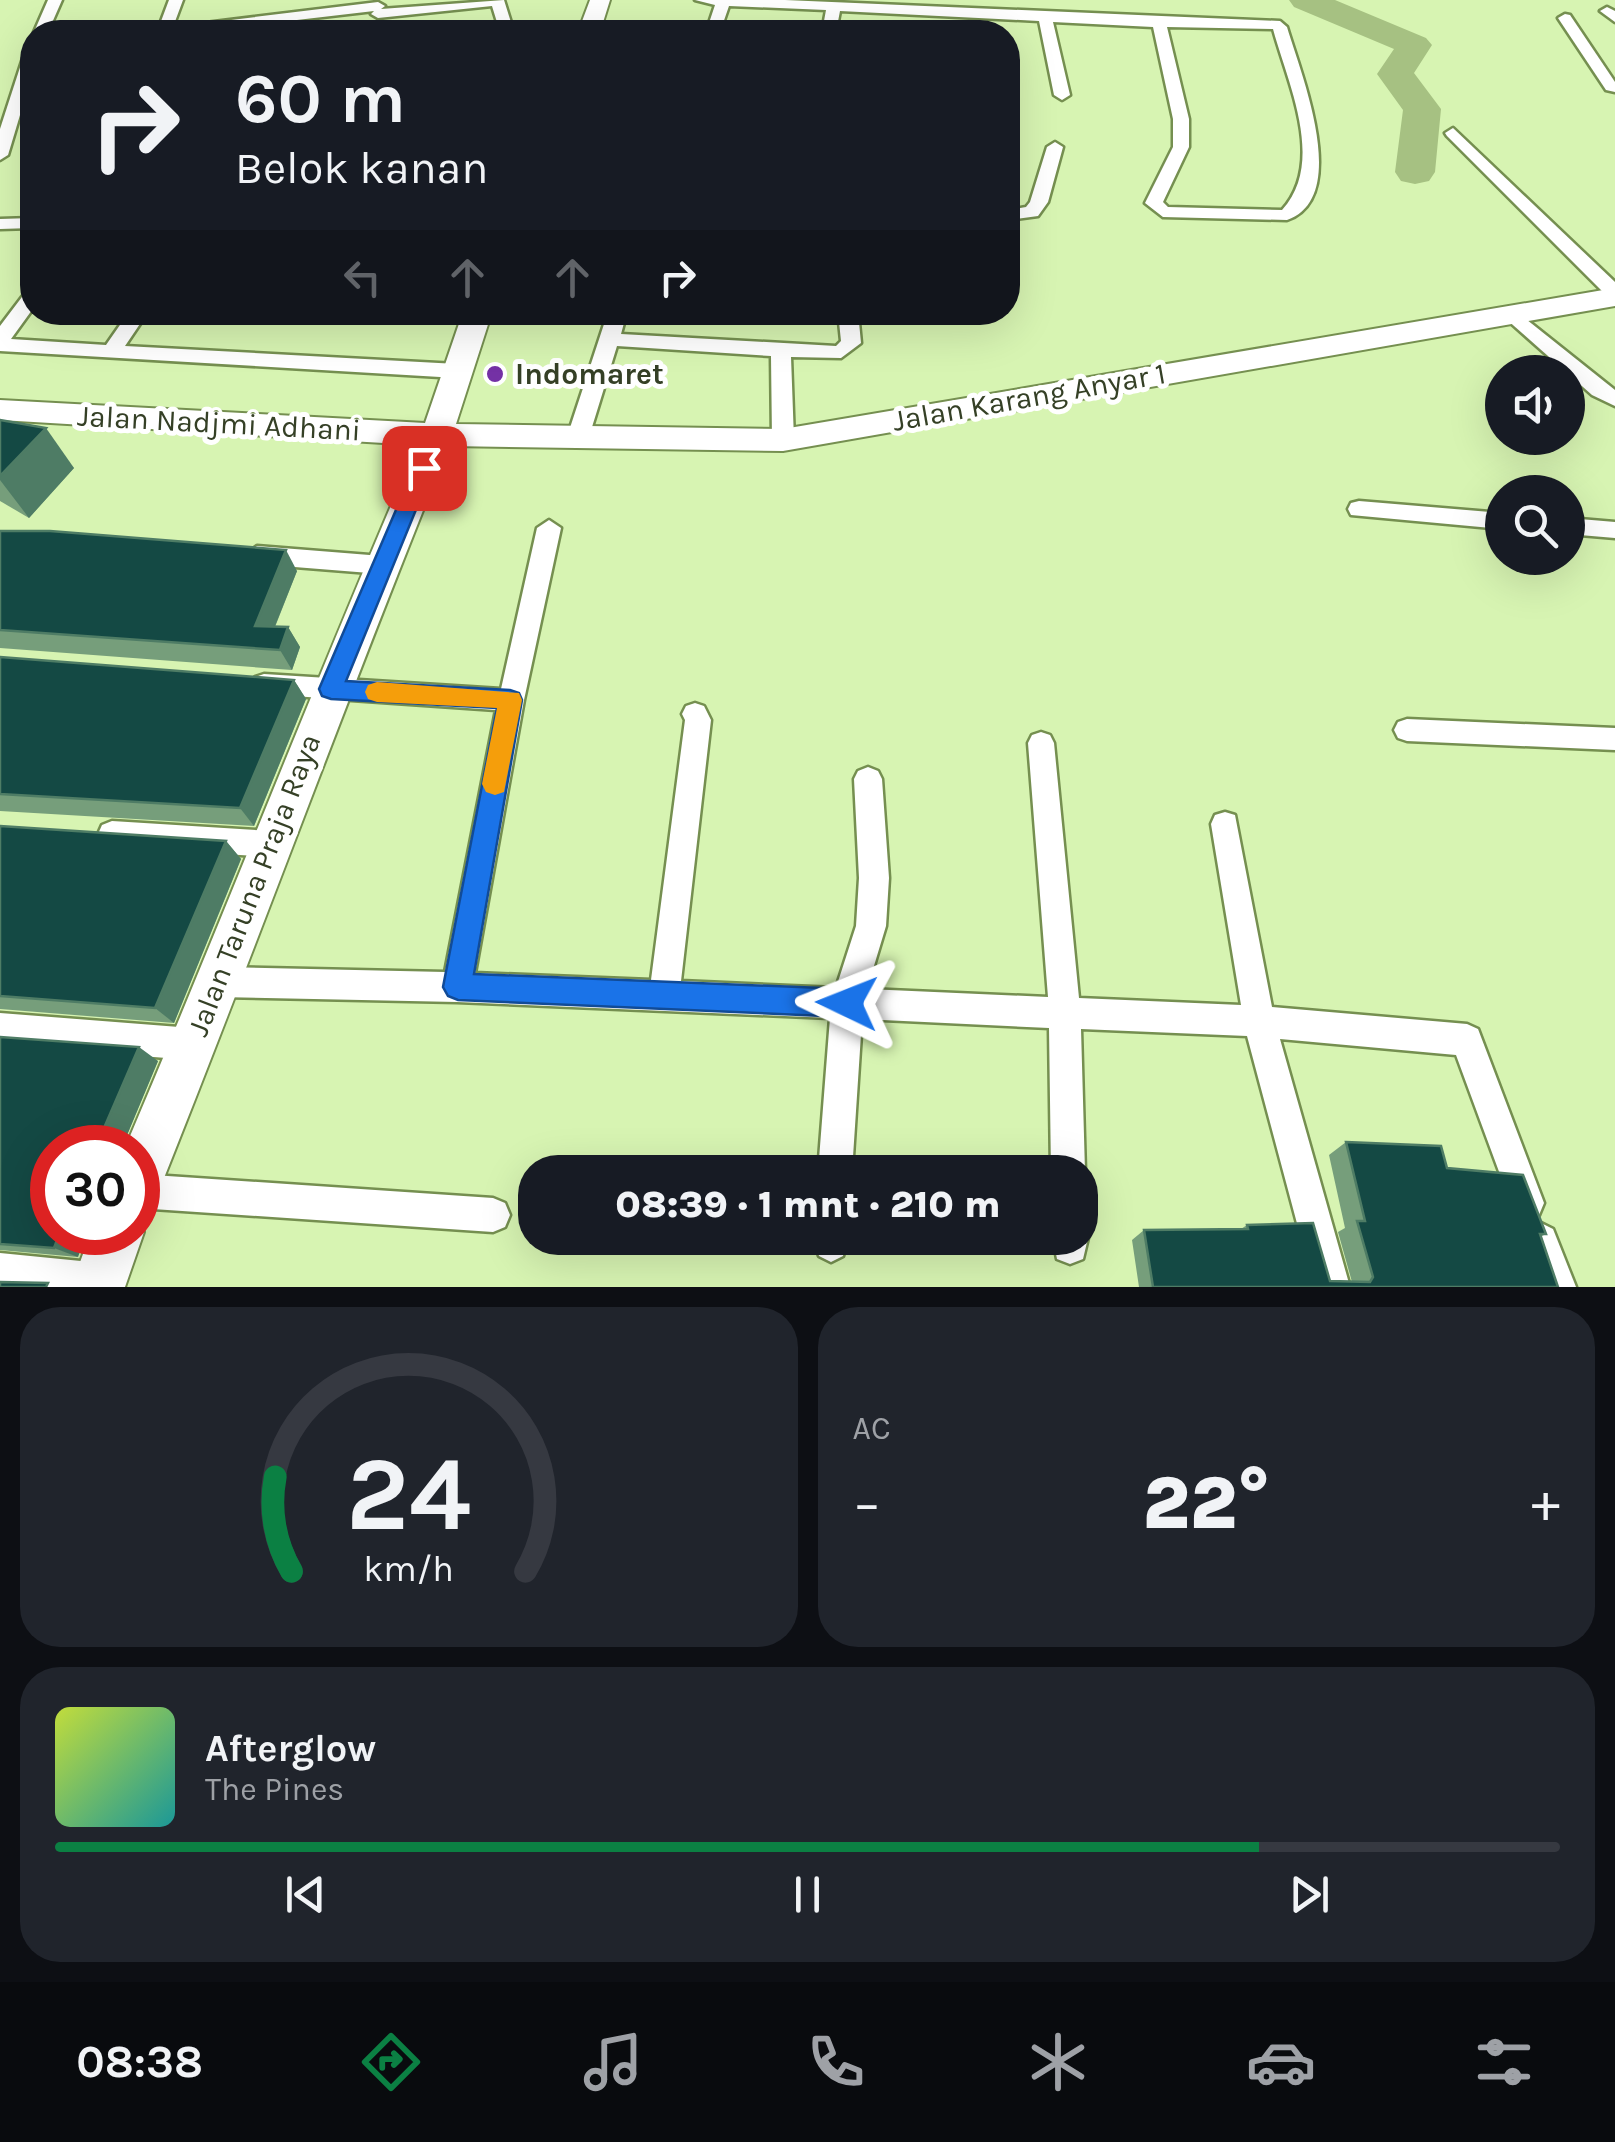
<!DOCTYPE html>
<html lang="id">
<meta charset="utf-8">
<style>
:root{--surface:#171b24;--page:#20242c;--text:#f1f3f6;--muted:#9ea1a6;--line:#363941;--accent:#0b8043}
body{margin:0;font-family:Karla,sans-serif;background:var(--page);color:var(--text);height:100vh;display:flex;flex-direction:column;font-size:38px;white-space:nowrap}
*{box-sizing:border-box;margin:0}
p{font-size:32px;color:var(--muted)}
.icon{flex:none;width:55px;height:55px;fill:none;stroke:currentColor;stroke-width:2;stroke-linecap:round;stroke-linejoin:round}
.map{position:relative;height:1287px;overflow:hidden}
.details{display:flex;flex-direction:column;gap:20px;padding:20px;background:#0d0f14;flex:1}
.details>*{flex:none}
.top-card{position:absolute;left:20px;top:20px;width:1000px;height:305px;border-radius:40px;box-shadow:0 10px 40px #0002;background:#171b24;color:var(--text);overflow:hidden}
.tools{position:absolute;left:1485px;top:355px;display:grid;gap:20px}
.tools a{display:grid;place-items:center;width:100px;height:100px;border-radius:50%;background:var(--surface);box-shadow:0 10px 40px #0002;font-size:50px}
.speed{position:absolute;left:30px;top:1125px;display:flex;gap:20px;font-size:50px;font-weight:700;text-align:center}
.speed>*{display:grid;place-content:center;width:130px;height:130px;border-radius:50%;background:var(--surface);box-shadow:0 10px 40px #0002;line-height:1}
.speed .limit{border:15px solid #d22;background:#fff;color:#111}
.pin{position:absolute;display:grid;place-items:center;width:85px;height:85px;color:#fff;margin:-42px;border-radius:20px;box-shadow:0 5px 15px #0006}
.me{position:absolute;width:110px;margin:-55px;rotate:272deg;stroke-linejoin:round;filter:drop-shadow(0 0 8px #0008)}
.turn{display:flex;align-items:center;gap:35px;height:210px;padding:0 50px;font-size:45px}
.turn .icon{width:130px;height:130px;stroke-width:2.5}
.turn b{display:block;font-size:70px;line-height:85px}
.lanes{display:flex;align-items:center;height:95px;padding:0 50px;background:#0003;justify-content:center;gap:50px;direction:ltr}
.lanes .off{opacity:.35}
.big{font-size:75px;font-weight:800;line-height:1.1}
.details .card{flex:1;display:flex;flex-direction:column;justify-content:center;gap:15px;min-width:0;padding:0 35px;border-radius:40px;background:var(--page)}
.details .dial{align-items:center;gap:0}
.dial svg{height:260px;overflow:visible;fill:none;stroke:var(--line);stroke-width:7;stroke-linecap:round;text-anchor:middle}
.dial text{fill:var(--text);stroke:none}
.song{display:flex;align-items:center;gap:30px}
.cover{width:120px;height:120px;border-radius:15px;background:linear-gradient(135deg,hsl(70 70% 55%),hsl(180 70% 35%))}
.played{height:10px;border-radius:5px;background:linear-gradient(90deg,var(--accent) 80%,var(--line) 80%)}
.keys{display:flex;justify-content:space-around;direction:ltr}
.heat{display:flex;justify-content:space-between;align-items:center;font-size:55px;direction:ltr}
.details .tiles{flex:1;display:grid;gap:20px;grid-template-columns:1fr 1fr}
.card:last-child{grid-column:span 2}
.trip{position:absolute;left:518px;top:1155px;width:580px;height:100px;border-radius:40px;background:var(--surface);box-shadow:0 10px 40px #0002;font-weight:800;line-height:100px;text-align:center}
.tabs{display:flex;height:160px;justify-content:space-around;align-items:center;background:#090b0e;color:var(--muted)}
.tabs .icon{width:70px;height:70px}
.tabs .selected{color:var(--accent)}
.tabs b{font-size:45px;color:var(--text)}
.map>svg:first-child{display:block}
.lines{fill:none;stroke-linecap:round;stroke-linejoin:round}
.river{fill:#a6c182;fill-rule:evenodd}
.street-casing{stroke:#758f50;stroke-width:5}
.secondary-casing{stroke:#758f50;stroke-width:4}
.street{fill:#fff;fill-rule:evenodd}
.secondary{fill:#fff;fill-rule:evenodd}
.wall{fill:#769e7b}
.shaded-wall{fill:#4e7c65}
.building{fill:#144944;stroke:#4e7c65;stroke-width:2.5}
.route{fill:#1a73e8;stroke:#114b97;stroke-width:2.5}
.slow{fill:#f59e0b}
.poi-dot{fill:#7431a5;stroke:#fff;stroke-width:4}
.labels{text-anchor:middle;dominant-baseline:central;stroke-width:10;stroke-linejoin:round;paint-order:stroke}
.poi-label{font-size:30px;font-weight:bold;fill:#354026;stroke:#fff;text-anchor:start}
.street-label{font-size:30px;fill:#354026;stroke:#fff}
</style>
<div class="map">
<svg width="1615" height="1287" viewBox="0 0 1615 1287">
<rect width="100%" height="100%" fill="#d7f4b2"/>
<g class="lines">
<polygon class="river" points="1289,0 1335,0 1426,38 1432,45 1414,73 1441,109 1435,172 1429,181 1415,184 1401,181 1395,172 1403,110 1377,74 1394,49 1294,7"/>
<g class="street-casing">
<g id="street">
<polygon points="48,0 62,0 48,32 34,32"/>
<polygon points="169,0 183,0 173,27 378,2 385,6 381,9 504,0 514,32 500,32 492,6 378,18 371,14 374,11 195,32 157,32"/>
<path d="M695,0H785L1280,21L1287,27C1300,72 1352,197 1287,220L1163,217L1145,203L1173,147V119L1153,27L1053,22L1070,95L1062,100L1054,95L1039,21L840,11L836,32H822L826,10L729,6L720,32H706L715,5ZM1167,27L1273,29C1288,84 1326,162 1282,210L1168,207L1163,202L1189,147V119Z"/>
<polygon points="1607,7 1615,11 1615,22 1600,11"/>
<polygon points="1565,14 1570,15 1615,82 1615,92 1606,90 1558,18"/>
<polygon points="32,48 32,75 8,155 0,160 0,129 25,52"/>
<polygon points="1453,128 1615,282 1615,299 1608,297 1447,136 1445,133"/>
<polygon points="1055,142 1063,147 1048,202 1038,216 1008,220 1008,210 1026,207 1030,202 1047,147"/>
<polygon points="32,218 32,228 0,229 0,219"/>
<polygon points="32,291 32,310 11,339 106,345 129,312 148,312 125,346 457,364 467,371 457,378 0,351 0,326 25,293"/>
<polygon points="1512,308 1615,390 1615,406 1592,395 1505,318 1502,314"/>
<polygon points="608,312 627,312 621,334 836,346 841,341 838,312 858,312 861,343 841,358 791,357 794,440 783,447 772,440 771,356 617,346 588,440 577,447 566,440"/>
<polygon points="1359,501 1502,513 1502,529 1351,515 1348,509 1351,503"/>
<polygon points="1568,518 1615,522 1615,538 1568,534"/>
<polygon points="549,520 561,528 524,700 475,973 651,980 685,720 682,714 686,706 695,703 704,706 711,720 681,981 836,988 856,926 859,878 854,779 858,771 868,767 878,771 882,779 889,878 886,926 867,989 1048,997 1028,743 1032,735 1041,732 1050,735 1054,743 1079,998 1241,1005 1211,824 1215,815 1225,812 1235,815 1272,1007 1467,1024 1478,1029 1544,1203 1539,1215 1527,1220 1515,1215 1456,1055 1280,1039 1350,1287 1314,1287 1247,1036 1081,1029 1085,1172 1080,1184 1080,1172 1051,1172 1049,1028 862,1019 852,1172 818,1172 830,1018 457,1002 219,997 208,993 204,982 208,971 219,967 445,972 496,710 264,694 255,691 251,684 255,677 264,674 501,689 537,528"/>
<polygon points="257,546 382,556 394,565 382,574 257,564 245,555"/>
<polygon points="1407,719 1615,728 1615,750 1407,741 1398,738 1394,730 1398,722"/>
<polygon points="112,821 272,831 282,835 286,844 282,853 272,857 112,847 102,843 98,834 102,825"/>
<polygon points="0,1013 192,1028 203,1033 208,1044 203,1055 192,1060 0,1045"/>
<polygon points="138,1174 493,1198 505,1203 510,1215 505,1227 493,1232 138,1208"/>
<polygon points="1541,1223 1553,1229 1576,1287 1540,1287 1523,1241 1529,1229"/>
<polygon points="1080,1225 1088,1238 1083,1259 1070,1264 1057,1259 1053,1238 1080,1238"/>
<polygon points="813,1238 848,1238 843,1256 831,1262 819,1256"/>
<polygon points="0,1253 101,1263 114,1268 119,1281 116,1287 0,1287"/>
</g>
</g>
<g class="secondary-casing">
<g id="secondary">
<polygon points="590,0 610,0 600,32 578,32"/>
<path d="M1615,288V306L783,451L449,446C350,689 261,935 164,1178L156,1196L138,1203V1148H125C225,914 316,678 417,445L0,420V400L425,423L463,312H492L456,424L783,429Z"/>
<polygon points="138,1215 144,1232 125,1287 71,1287 91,1232 138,1232"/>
</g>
</g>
<use href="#street" class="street"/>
<use href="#secondary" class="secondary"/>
</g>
<g class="wall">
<polygon points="0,420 74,468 29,518 0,501"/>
<polygon points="0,531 297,571 275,627 288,627 300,647 292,670 0,648"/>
<polygon points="0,657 294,680 306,699 254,826 0,811"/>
<polygon points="0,826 226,841 241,859 174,1023 0,1009"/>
<polygon points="0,1037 158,1061 122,1147 123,1148 52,1148 52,1232 78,1257 0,1250"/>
<polygon points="1346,1142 1447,1168 1546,1234 1540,1237 1558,1287 1139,1287 1132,1240 1144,1230 1241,1229 1247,1225 1330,1281 1352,1282 1338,1232 1345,1228 1329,1155"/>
</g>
<g class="shaded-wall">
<polygon points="46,428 74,468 29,518 0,480 0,476"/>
<polygon points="286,550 297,571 267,646 255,626"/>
<polygon points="288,627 300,647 292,670 280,650"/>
<polygon points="294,680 306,699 254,826 240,808"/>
<polygon points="226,841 241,859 174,1023 155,1008"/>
<polygon points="139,1047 158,1061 122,1147 123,1148 103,1148 101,1135"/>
<polygon points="60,1232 87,1232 78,1257 54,1248"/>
</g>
<g class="building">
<polygon points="0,420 46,428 0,476"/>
<polygon points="0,531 50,531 286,550 255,626 288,627 280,650 0,630"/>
<polygon points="0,657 294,680 240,808 0,794"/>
<polygon points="0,826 226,841 155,1008 0,996"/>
<polygon points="0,1037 139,1047 101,1135 106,1140 103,1148 52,1148 52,1232 60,1232 54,1248 0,1244"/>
<polygon points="1346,1142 1441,1146 1447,1168 1523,1175 1546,1234 1540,1234 1558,1287 1153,1287 1144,1230 1248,1229 1247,1225 1313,1223 1330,1281 1370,1282 1373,1277 1357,1221 1365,1221"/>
<polygon points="0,1282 48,1283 46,1287 0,1287"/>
</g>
<polygon class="route" points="424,461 433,468 346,681 510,690 519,693 522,700 474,974 847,989 857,993 861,1003 857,1013 847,1017 458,1000 448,996 443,987 497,708 331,699 322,696 319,689 414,468"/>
<polygon class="slow" points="377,682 519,693 522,700 504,792 495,795 486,792 482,784 497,708 377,702 368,699 365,692 368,685"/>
<circle class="poi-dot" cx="495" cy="374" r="10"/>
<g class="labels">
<g class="poi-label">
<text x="515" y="374">Indomaret</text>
</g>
<g class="street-label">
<text transform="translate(1029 397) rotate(-10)">Jalan Karang Anyar 1</text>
<text transform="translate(219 423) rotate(3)">Jalan Nadjmi Adhani</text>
<text transform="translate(254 885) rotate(-69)">Jalan Taruna Praja Raya</text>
</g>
</g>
</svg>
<div class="tools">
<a><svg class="icon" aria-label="sound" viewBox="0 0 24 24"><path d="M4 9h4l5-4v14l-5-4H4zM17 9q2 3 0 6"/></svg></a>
<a><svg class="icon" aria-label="search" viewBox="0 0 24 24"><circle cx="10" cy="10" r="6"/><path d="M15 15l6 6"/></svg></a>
</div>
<div class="speed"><div class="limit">30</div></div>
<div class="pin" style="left:424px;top:468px;background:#d93025"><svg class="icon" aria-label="arrive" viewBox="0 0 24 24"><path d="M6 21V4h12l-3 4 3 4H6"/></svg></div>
<svg class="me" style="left:847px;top:1003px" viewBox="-20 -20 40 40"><path d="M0-17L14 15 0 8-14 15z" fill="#1a73e8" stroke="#fff" stroke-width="4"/></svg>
<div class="trip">08:39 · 1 mnt · 210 m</div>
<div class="top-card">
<div class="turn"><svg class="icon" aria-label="right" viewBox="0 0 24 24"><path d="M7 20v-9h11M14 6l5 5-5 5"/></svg><div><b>60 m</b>Belok kanan</div></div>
<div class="lanes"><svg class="icon off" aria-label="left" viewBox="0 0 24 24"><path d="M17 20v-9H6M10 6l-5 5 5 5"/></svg><svg class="icon off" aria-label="ahead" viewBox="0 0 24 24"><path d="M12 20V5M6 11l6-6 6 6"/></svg><svg class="icon off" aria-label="ahead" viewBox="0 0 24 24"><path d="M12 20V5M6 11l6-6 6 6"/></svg><svg class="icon" aria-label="right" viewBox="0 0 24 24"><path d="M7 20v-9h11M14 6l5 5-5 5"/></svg></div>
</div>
</div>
<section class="details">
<div class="tiles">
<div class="card dial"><svg viewBox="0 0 100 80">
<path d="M14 69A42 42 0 1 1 86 69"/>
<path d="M14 69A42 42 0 0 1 9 40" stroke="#0b8043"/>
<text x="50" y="56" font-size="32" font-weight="700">24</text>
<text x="50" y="72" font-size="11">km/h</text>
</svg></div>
<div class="card"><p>AC</p>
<div class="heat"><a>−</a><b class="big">22°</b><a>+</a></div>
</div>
<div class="card">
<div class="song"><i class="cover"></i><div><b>Afterglow</b><p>The Pines</p></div></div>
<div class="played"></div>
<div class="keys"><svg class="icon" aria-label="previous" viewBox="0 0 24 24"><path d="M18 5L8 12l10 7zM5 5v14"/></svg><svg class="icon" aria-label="pause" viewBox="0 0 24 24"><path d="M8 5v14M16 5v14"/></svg><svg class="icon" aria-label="next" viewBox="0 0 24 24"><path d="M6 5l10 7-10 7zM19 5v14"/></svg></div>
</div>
</div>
</section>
<nav class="tabs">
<b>08:38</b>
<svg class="icon selected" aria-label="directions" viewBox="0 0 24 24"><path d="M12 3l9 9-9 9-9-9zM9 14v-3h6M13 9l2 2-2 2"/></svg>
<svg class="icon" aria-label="music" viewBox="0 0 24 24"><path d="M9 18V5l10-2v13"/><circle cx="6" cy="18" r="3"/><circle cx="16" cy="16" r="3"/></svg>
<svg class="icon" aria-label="phone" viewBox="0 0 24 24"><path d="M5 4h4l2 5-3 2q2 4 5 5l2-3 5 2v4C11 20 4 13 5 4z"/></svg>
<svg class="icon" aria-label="climate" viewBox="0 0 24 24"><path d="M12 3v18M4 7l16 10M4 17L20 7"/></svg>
<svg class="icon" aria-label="car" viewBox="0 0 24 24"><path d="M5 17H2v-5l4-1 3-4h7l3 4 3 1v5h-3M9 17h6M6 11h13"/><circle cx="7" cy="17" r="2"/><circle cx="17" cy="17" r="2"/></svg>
<svg class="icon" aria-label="filters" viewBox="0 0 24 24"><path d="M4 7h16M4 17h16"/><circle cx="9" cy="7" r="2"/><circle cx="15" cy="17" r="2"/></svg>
</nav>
